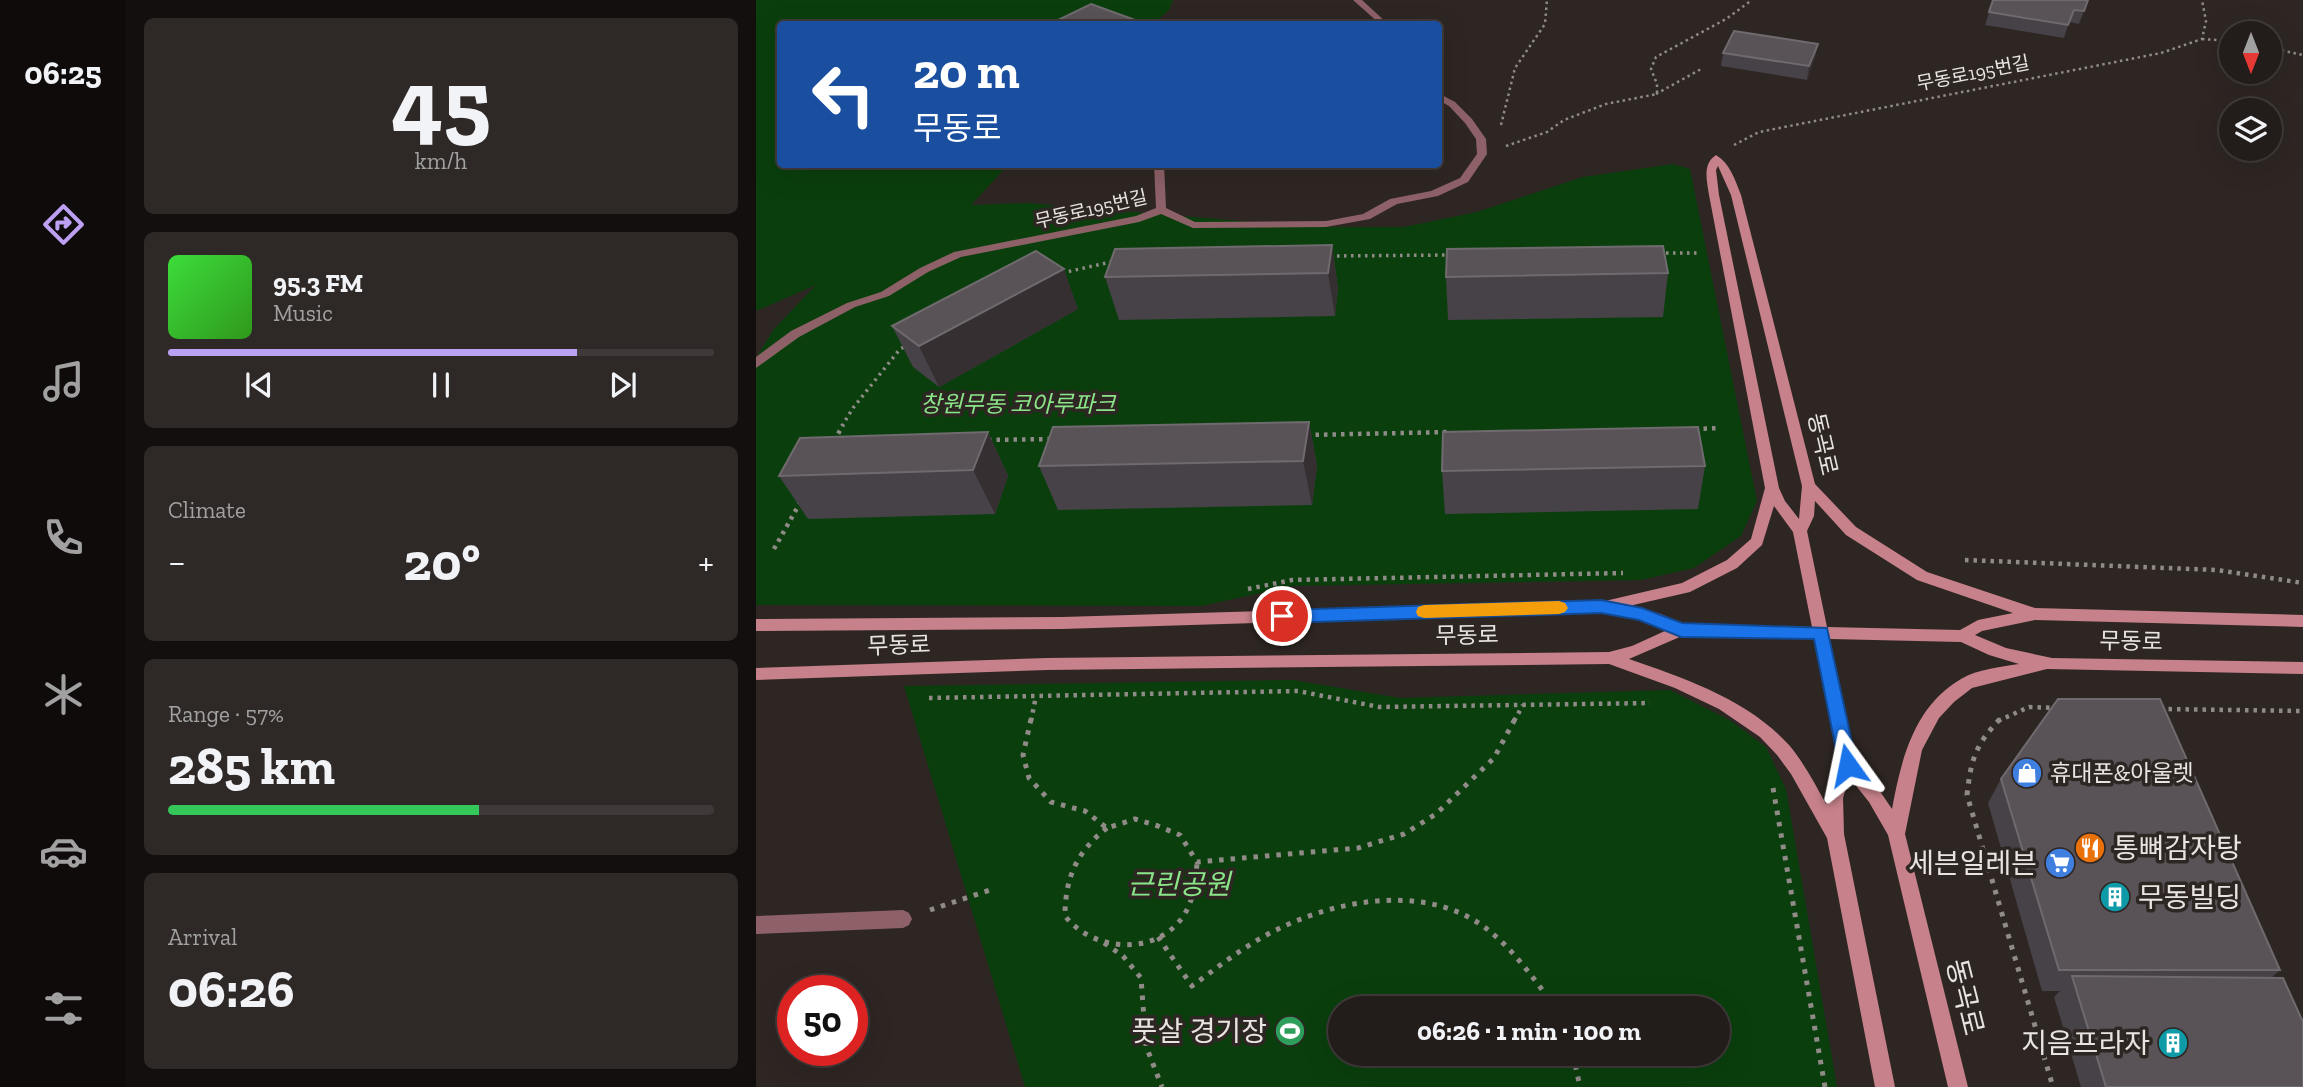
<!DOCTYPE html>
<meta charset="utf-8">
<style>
:root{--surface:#221c1a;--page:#2e2927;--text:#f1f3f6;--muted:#a2a1a2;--line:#3f3a39;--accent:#bca0f2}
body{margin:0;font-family:"Zilla Slab","Noto Sans KR",serif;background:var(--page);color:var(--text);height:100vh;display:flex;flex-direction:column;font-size:26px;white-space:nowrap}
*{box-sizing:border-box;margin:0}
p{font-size:23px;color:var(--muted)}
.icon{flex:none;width:38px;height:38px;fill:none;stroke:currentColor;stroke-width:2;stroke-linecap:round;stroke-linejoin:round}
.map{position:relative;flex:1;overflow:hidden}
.side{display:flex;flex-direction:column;gap:18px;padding:18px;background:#130f0e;width:630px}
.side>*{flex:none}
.hud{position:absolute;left:21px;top:21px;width:665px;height:147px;border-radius:7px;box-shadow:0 7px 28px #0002,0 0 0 2px var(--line);background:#1a4fa0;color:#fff;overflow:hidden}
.needle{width:46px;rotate:180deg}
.buttons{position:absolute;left:1463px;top:21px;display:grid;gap:14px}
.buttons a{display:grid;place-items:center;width:63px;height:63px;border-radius:50%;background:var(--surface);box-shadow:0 7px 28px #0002,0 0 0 2px var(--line);font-size:35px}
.speed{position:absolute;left:21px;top:975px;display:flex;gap:14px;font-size:35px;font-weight:700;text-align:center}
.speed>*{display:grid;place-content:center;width:91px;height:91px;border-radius:50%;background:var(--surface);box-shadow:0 7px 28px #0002,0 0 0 2px var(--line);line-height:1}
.speed .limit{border:10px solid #d22;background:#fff;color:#111}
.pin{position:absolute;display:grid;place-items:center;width:60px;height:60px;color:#fff;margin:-30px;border:4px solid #fff;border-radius:50%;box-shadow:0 2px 7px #0007}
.me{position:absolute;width:77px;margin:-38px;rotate:348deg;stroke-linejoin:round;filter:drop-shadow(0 0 5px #0008)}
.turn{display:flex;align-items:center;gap:24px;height:147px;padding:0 21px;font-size:32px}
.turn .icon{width:91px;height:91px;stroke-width:2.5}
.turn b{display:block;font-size:49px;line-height:60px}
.big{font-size:52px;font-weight:700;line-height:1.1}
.side .tile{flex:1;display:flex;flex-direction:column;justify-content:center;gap:10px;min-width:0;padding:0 24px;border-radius:10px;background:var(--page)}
.side .dial{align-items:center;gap:0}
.dial b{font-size:91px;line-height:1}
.song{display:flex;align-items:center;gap:21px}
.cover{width:84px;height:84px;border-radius:10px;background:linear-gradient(135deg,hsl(120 70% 55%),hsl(110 70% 35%))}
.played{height:7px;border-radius:4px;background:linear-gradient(90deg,var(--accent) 75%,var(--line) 75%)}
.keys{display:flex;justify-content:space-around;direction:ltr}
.heat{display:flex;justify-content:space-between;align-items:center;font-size:38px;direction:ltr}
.charge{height:10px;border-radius:5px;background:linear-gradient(90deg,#34c759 57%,var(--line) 0)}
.trip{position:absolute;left:572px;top:996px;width:402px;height:70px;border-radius:35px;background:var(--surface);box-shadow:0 7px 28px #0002,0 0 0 2px var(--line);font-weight:700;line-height:70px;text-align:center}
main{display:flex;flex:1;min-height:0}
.tabs{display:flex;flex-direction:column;width:126px;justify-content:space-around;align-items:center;background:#0e0b0a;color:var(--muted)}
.tabs .icon{width:49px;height:49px}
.tabs .current{color:var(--accent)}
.tabs b{font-size:32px;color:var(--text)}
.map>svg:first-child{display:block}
.green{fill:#0a3f0d;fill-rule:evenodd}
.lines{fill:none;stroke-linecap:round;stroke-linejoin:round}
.path-far3{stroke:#918b88;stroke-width:2.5;stroke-dasharray:2.5 3.5;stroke-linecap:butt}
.path-far2{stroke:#918b88;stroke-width:3.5;stroke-dasharray:2.5 4.5;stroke-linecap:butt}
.path-far1{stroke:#918b88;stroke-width:4.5;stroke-dasharray:3.5 5;stroke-linecap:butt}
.path{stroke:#918b88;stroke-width:5;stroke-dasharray:4.5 7;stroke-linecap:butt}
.lane{fill:#8d6167;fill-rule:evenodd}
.secondary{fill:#c6818a;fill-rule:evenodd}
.wall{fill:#474148}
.shaded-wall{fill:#362f32}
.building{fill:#595358;stroke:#6f6a6e;stroke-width:2}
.route{fill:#1a73e8;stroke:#114b97;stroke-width:2}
.slow{fill:#f59e0b}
.labels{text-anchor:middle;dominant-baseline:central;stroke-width:7;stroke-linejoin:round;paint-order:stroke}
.far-street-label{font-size:19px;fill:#e9e4e1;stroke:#2e2623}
.park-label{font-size:23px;font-style:italic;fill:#89e587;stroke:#2e2623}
.street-label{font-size:23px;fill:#e9e4e1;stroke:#2e2623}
.poi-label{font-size:23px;fill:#e9e4e1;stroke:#2e2623;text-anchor:start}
.near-poi-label{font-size:28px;fill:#e9e4e1;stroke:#2e2623;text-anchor:end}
.near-park-label{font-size:28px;font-style:italic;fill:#89e587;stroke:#2e2623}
.near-street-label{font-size:28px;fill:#e9e4e1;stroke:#2e2623}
</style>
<main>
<nav class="tabs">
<b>06:25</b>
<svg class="icon current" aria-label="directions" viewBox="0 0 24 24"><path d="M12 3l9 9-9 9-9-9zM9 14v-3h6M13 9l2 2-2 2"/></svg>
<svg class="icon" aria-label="music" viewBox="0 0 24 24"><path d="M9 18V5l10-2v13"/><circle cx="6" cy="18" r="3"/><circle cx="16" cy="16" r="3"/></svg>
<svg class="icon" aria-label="phone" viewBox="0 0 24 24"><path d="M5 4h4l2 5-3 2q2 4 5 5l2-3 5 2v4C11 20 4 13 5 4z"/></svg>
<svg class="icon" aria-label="climate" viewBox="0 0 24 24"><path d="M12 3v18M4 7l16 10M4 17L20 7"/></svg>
<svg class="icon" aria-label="car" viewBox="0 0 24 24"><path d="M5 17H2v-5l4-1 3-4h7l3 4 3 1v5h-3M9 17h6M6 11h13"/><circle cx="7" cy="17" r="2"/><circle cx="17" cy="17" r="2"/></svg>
<svg class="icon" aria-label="filters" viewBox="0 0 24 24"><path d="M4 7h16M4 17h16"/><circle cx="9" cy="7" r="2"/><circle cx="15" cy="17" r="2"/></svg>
</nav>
<section class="side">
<div class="tile dial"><b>45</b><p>km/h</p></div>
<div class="tile">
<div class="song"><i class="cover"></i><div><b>95.3 FM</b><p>Music</p></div></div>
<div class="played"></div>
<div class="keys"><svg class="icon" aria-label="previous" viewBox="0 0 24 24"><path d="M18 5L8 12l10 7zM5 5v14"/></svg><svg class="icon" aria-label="pause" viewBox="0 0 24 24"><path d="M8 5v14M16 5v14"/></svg><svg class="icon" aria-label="next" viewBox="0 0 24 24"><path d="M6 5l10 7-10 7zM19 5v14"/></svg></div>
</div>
<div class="tile"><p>Climate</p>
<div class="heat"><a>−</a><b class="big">20°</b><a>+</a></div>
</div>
<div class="tile"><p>Range · 57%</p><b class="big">285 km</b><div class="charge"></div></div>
<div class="tile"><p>Arrival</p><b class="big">06:26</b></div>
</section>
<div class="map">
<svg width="1547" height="1087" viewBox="0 0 1547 1087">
<rect width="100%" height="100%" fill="#2e2623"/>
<g class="green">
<polygon points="0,0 417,0 413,10 397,24 24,24 24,164 252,165 215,205 271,203 555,227 648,227 721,212 827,177 917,164 934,169 1001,501 985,536 938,568 885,580 536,586 446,606 0,605 0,358 18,329 60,285 0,311"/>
<path d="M537,680L644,698L914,690L975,721L1010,747L1030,789L1081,1087H269L148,686ZM584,1008H962V1054H584Z"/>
</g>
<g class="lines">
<g class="path-far3">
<polyline points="1446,39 1475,41"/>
<polyline points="1514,48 1547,55"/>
<polyline points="900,94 947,68"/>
<polyline points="745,125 759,68 789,24 791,0"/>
<polyline points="978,145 1003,132 1405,53 1446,39 1450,21 1446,0"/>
<polyline points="750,146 791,132 808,120 850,104 901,94 901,84 895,69 900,57 970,19 996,0"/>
</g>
<g class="path-far2">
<polyline points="903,253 944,253"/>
<polyline points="574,256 695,255"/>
<polyline points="306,273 359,261"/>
<polyline points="86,426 97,408 144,349 150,346"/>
</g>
<g class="path-far1">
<polyline points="939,429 963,428"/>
<polyline points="551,435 693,432"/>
<polyline points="232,440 297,439"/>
<polyline points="78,441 87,425"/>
<polyline points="18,549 45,501"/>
<polyline points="1209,560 1461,570 1547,583"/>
<polyline points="492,589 536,580 867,573"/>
<polyline points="173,698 542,691 623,707 894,703"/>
<polyline points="1404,709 1547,711"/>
<polyline points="275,721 280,696"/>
<polyline points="758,721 767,705"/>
<polyline points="1242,721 1273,707 1301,708"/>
</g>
<g class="path">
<polyline points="275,719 267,755 273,778 295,802 329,811 351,828 379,819 402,826 424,835 441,862 602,848 648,834 680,814 738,758 759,719"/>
<path d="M1244,719C1219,745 1215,760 1211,795L1297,1087"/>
<polyline points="1017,788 1069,1087"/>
<path d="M351,828C321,851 309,878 309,916C337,952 401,957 428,915C438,899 440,880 441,862"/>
<polyline points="174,910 234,890"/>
<path d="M402,937L436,986C462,967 487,947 516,932C574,902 656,885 716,919C751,939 776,977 800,1008"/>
<polyline points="348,943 367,956 385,978 390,1046 406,1087"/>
<polyline points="817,1054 824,1087"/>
</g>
<g class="lane">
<polygon points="597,0 606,0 632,24 624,24"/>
<polygon points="682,93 699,102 716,119 730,139 731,154 712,182 682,196 641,204 614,219 570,227 437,228 405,214 383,222 205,257 172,272 133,296 99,307 43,337 0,368 0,357 35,331 91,303 125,292 164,268 198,252 380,216 400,208 398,164 408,164 410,208 439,222 570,221 607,214 634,199 675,191 704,178 721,154 720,139 709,123 693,106 682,100"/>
<polygon points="147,910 153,913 156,919 153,925 147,928 0,934 0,916"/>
</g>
<path class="secondary" d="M960,155C974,163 979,180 985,195L1059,484L1100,527L1171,572L1279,608L1547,615V627L1279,620L1226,631L1219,635L1250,648L1296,658L1547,662V674L1291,669L1216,688L1198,702L1183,718L1166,750L1149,834L1212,1087H1192L1132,835L1113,802L1093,777L1087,798L1088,834L1139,1087H1119L1071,838L1035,774L1021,755L1004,737L963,709L919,688L853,664L291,670L0,680V668L291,658L853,652L876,646L911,630L897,623L845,612L306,629L0,631V619L306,617L849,601L926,583L971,560L995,539L1009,488L953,195C951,181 946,164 960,155ZM962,166L975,195L1046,486L1043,519L1029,501L1023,488L963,195L960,170ZM1059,501L1090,535L1161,580L1257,613L1222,620L1204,630L1071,627L1051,531L1058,516ZM1018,506L1037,532L1056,627L927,624L905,614L873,606L934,592L981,568L1006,545ZM926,636L1059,639L1084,764L1075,781L1070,804C1059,784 1048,763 1033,745C991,699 930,679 873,659ZM1074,639L1205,642L1233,655L1263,664C1244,667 1222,669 1205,679C1158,706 1145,760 1136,809L1119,784L1099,762Z"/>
</g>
<g class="wall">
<polygon points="1237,0 1332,0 1323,24 1313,22 1308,38 1229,25"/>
<polygon points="1062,44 1059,57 1051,80 965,66 967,53"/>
<polygon points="576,245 582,288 579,316 363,320 349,277"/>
<polygon points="912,273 907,317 692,320 690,277"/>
<polygon points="322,309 183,387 157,367 136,326"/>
<polygon points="553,422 561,466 556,505 302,510 283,466"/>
<polygon points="232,432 252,476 239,514 52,519 23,476"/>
<polygon points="949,466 942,509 689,514 686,471"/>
<polygon points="1245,779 1524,970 1515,978 1547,1087 1325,1087 1298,997 1304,991 1286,991 1232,803"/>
</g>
<g class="shaded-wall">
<polygon points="1062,44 1059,57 1051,80 1053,66"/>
<polygon points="576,245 582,288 579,316 572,273"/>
<polygon points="308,269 322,309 183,387 163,346"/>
<polygon points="553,422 561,466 556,505 547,461"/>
<polygon points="232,432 252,476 239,514 217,470"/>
</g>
<g class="building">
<polygon points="1237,0 1332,0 1328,11 1318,10 1312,25 1233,12"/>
<polygon points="335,4 390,24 294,24"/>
<polygon points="978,31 1062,44 1053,66 967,53"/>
<polygon points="576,245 572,273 349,277 359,249"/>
<polygon points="907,246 912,273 690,277 691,249"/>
<polygon points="280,251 308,269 163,346 136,326"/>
<polygon points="553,422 547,461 283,466 297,427"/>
<polygon points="942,427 949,466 686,471 687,432"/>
<polygon points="232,432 217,470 23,476 44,438"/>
<polygon points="1302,699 1404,699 1524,970 1303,970 1245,779"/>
<polygon points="1316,976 1527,978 1547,1022 1547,1087 1350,1087"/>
</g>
<polygon class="route" points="845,600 886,608 926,623 1071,628 1101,765 1098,771 1092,773 1085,771 1083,765 1058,639 925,637 883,620 845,613 526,623 520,621 517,616 520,612 526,610"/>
<polygon class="slow" points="803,601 809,603 812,608 809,612 803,614 668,618 662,616 660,612 662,607 668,605"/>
<defs>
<g id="shop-disc" transform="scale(1.575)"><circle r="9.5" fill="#3f7fe0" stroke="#2e2623"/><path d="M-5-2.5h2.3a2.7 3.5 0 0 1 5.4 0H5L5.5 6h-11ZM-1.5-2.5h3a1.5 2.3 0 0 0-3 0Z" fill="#fff"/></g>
<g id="restaurant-disc" transform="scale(1.575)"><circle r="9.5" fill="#e8710a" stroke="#2e2623"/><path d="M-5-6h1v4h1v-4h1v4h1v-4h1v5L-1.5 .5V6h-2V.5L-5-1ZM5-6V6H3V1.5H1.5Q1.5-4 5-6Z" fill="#fff"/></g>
<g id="supermarket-disc" transform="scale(1.575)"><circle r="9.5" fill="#3f7fe0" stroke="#2e2623"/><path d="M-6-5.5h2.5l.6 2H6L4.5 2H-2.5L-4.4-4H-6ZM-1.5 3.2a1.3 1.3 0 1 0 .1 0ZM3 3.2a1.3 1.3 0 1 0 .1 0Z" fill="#fff"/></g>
<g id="building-disc" transform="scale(1.575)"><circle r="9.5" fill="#0f9aa8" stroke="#2e2623"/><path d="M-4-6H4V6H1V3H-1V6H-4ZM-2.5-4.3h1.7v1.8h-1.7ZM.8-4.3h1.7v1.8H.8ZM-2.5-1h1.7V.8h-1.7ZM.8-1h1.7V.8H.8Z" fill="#fff"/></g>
<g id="stadium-disc" transform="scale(1.575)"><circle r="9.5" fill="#2e9e5b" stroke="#2e2623"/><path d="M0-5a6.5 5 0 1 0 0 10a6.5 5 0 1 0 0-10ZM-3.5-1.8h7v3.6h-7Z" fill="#fff"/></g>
</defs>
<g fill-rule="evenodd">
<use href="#shop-disc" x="1271" y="773"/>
<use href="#restaurant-disc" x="1334" y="848"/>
<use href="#supermarket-disc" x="1304" y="863"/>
<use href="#building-disc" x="1359" y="897"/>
<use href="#stadium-disc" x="534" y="1031"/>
<use href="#building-disc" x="1417" y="1043"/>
</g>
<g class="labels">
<g class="far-street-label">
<text transform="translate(1217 73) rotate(-11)">무동로195번길</text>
<text transform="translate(335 209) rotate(-13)">무동로195번길</text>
</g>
<g class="park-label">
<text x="262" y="404">창원무동 코아루파크</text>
</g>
<g class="street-label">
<text transform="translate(1067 444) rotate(77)">동곡로</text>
<text transform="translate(711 635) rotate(-1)">무동로</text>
<text transform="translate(1375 641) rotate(1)">무동로</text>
<text transform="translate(143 645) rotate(-2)">무동로</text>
</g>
<g class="poi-label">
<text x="1294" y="773">휴대폰&amp;아울렛</text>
</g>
<g class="near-poi-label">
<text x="1357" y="848" text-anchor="start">통뼈감자탕</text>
<text x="1281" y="863">세븐일레븐</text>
<text x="1382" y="897" text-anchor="start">무동빌딩</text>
<text x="511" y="1031">풋살 경기장</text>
<text x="1394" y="1043">지음프라자</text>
</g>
<g class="near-park-label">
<text x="423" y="884">근린공원</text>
</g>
<g class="near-street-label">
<text transform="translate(1209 997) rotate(76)">동곡로</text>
</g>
</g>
</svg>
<div class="buttons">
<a><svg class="needle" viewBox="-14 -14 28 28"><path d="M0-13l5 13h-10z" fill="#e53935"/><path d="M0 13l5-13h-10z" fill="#a2a1a2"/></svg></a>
<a><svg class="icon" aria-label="layers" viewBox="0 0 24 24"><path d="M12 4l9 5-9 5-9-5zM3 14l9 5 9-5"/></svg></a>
</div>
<div class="speed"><div class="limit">50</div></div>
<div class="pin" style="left:526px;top:616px;background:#d93025"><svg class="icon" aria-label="arrive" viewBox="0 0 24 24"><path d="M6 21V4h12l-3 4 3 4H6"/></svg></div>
<svg class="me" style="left:1092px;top:765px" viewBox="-20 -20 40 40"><path d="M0-17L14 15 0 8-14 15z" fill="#1a73e8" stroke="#fff" stroke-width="4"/></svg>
<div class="trip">06:26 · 1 min · 100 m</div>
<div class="hud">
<div class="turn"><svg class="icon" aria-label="left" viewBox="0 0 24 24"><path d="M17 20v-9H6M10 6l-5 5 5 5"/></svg><div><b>20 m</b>무동로</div></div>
</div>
</div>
</main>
